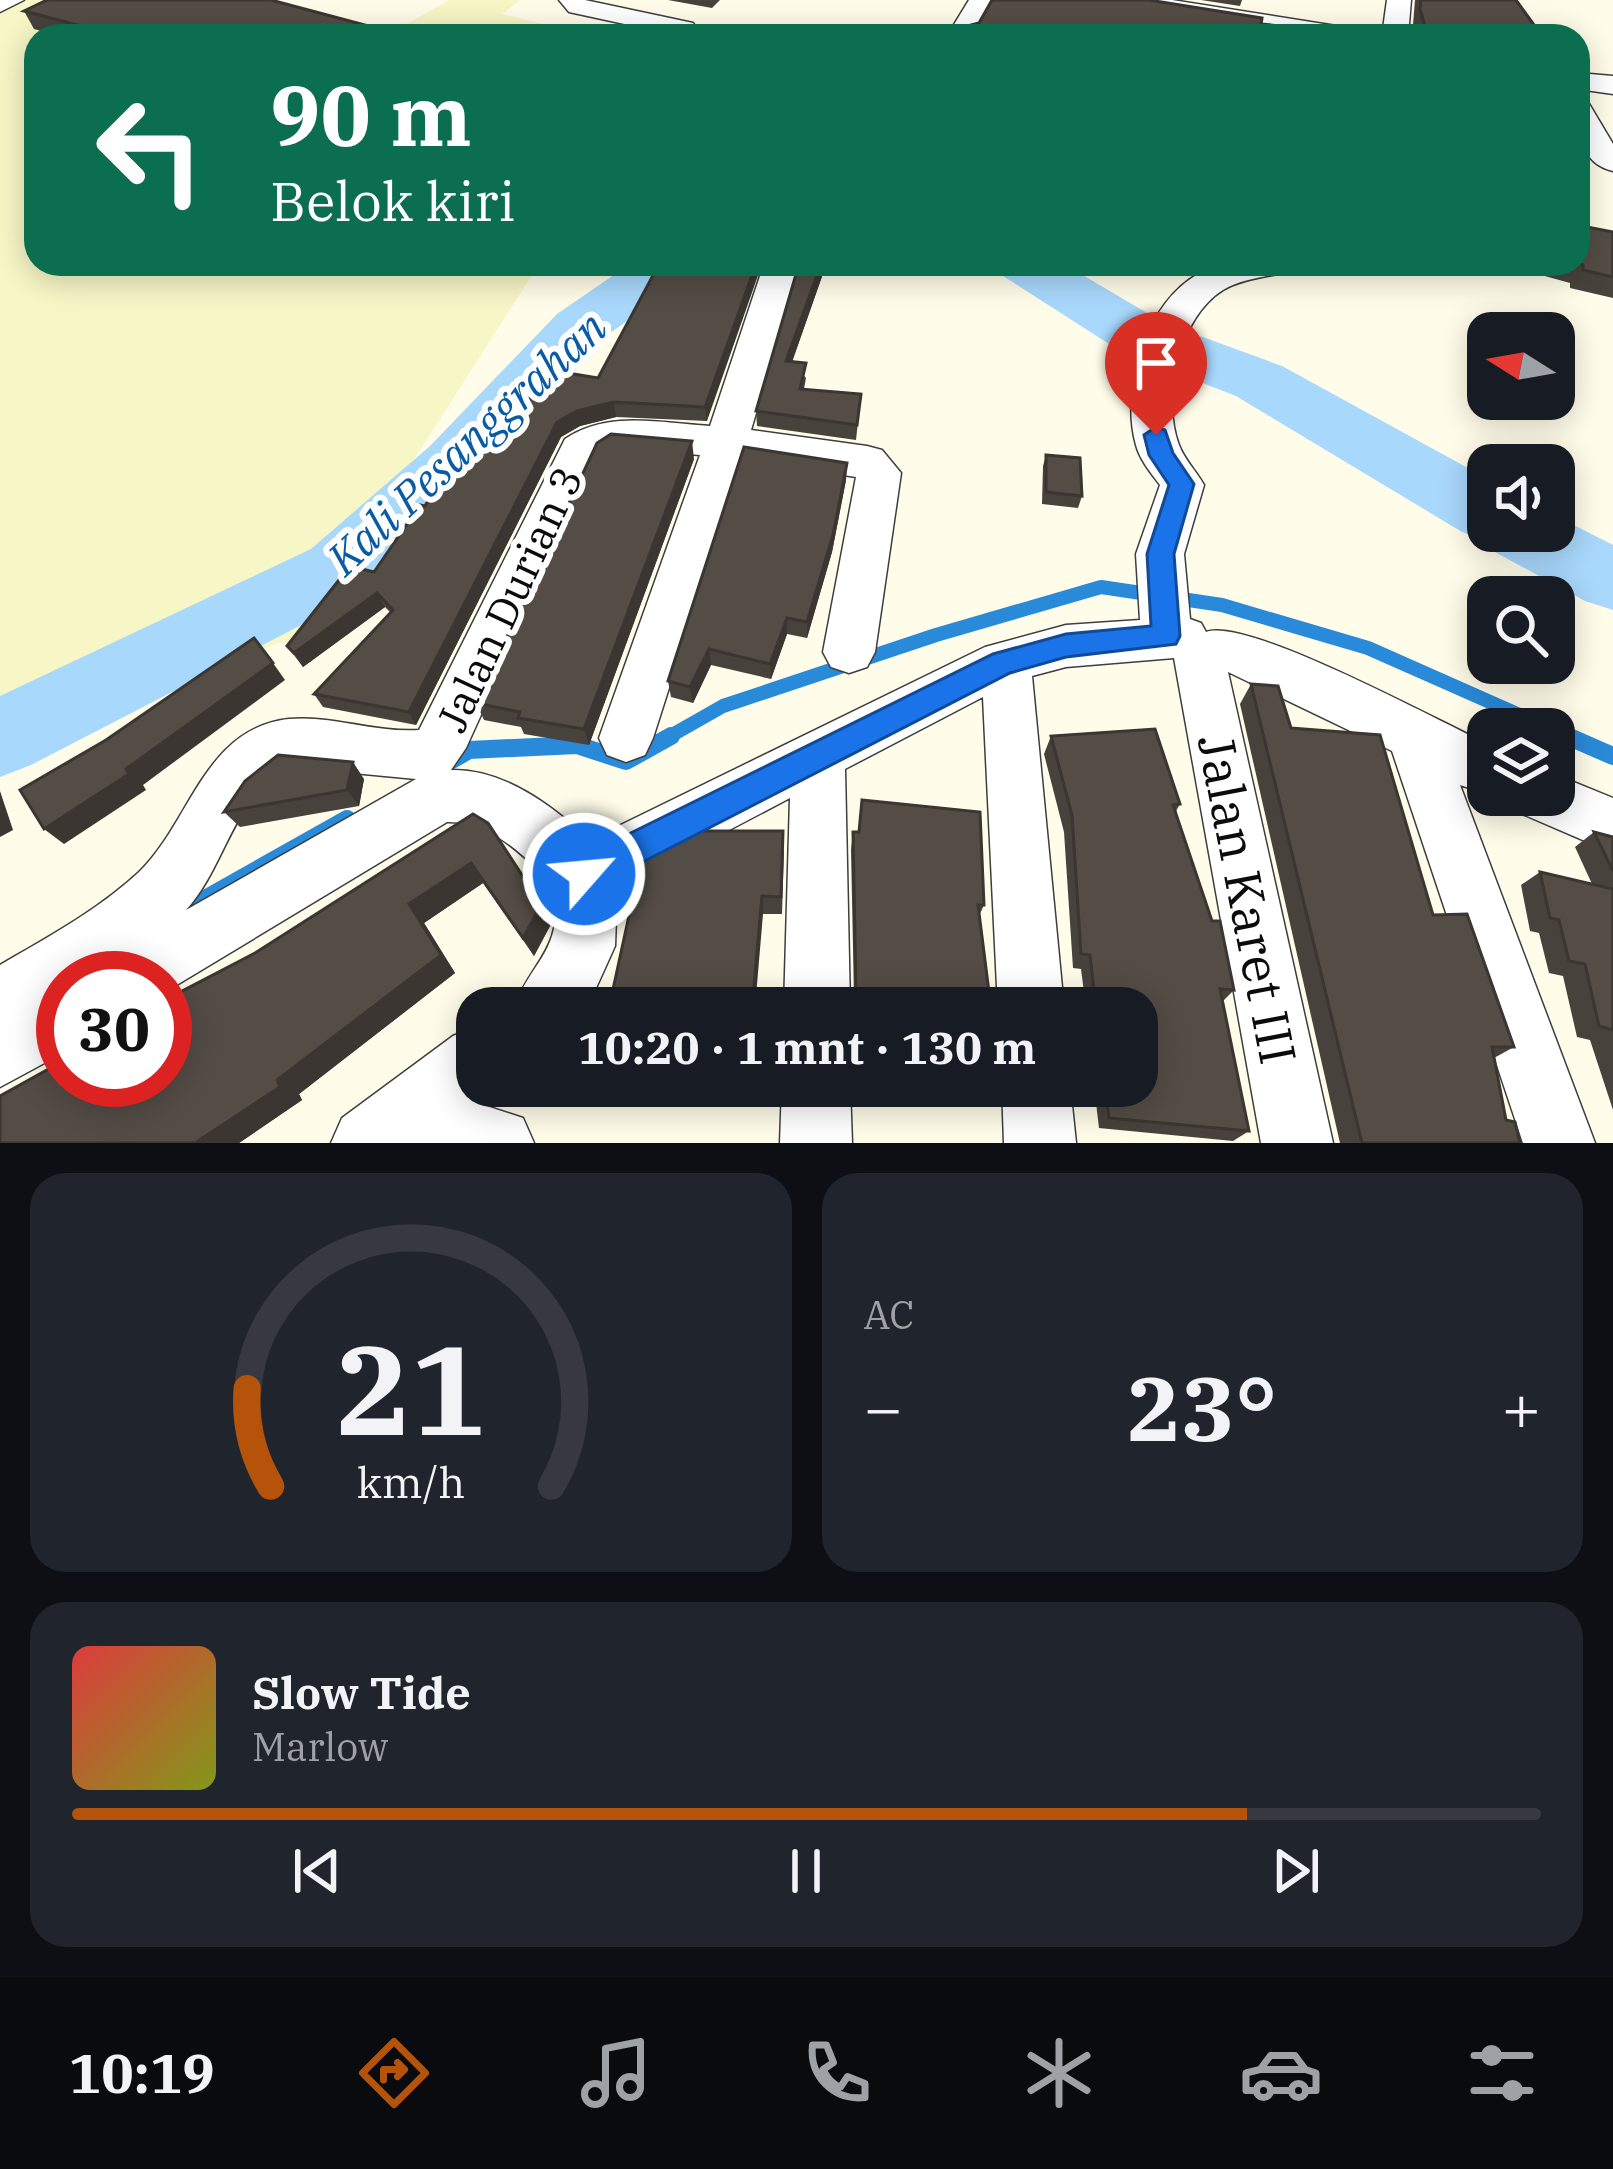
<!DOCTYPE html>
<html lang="id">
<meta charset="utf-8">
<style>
:root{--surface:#171b24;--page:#20242c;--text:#f1f3f6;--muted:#9ea1a6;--line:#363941;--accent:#b45309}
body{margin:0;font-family:"IBM Plex Serif",serif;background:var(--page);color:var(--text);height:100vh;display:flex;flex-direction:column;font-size:45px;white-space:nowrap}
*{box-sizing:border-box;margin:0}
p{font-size:39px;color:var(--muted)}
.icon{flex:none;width:66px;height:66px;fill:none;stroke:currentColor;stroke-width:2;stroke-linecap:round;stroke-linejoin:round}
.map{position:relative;height:1143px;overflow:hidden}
.side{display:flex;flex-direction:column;gap:30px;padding:30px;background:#0d0f14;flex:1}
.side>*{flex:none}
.guide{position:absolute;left:24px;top:24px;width:1566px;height:252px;border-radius:36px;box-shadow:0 6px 30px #0003;background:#0b6e4f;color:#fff;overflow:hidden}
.needle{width:78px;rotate:281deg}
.controls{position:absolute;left:1467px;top:312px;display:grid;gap:24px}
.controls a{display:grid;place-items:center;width:108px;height:108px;border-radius:24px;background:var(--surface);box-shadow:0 6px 30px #0003;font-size:60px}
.speed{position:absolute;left:36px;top:951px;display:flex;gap:24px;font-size:60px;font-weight:700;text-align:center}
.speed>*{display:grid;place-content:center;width:156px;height:156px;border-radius:50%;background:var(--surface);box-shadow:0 6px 30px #0003;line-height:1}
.speed .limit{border:18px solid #d22;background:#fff;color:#111}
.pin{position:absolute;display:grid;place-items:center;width:102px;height:102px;color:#fff;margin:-123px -51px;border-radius:50% 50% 50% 0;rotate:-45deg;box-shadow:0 0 12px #0007}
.pin .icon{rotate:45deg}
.me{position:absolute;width:132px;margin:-66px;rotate:63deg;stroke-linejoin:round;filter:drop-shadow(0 0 9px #0008)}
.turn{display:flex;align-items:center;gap:42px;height:252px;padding:0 48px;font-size:54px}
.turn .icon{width:156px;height:156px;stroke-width:2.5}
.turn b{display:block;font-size:84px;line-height:102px}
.big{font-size:90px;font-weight:800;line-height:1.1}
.side .widget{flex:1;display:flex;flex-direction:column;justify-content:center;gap:18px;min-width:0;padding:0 42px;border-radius:36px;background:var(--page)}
.side .dial{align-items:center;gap:0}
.dial svg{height:312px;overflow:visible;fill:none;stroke:var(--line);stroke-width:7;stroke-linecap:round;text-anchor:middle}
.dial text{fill:var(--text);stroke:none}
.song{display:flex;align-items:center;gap:36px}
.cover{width:144px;height:144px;border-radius:18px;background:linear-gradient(135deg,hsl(0 70% 55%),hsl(70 70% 35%))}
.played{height:12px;border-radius:6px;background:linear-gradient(90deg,var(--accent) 80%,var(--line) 80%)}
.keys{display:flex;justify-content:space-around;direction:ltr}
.heat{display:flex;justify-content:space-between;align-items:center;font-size:66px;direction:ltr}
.side .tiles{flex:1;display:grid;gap:30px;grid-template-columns:1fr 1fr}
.widget:last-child{grid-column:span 2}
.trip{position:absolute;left:456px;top:987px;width:702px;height:120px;border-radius:36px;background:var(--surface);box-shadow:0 6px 30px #0003;font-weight:800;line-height:120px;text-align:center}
.dock{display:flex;height:192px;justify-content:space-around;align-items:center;background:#090b0e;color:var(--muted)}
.dock .icon{width:84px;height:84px}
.dock .current{color:var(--accent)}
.dock b{font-size:54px;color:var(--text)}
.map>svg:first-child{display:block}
.farmland{fill:#f7f6c6}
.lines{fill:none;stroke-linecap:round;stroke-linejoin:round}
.stream-far1{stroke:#298ad9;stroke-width:14}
.stream{stroke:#298ad9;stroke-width:18}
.river{fill:#a8d8fc;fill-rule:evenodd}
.minor-casing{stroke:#3e3e3e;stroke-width:3}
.minor{fill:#fff;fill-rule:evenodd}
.wall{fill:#48423c}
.shaded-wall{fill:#3b3631}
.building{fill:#544d46;stroke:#3b3631;stroke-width:3}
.route{fill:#1a73e8;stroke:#114b97;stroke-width:3}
.labels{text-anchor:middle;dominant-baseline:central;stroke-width:12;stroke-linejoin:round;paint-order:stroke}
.street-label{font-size:42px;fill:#0b0b0b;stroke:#fff}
.water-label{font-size:45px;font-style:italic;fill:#0a5ba6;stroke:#fff}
.near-street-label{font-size:51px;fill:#0b0b0b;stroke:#fff}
</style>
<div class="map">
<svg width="1613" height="1143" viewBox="0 0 1613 1143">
<rect width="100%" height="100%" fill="#fffce9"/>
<g class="farmland">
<polygon points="6,0 131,0 105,36 36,36 36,264 539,264 302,635 0,745 0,3"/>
<polygon points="449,0 520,0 502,14 591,36 385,36"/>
</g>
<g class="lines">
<g class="stream-far1">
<polyline points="1554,730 1574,739"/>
<polyline points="665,739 723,706 936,635 1101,587 1222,605 1368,648 1551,729"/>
</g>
<g class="stream">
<polyline points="1567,736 1613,756"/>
<polyline points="450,761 469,750 577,745 626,761 671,736"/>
<polyline points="173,917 347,819"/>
</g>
<g class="river">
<polygon points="630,264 697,264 688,276 601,340 480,480 367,591 31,765 0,777 0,696 311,549 430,446 557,314"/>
<polygon points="994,264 1064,264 1164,323 1282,366 1488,479 1488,531 1554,531 1554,515 1613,545 1613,610 1585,601 1493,551 1487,540 1462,532 1236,396 1120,351 1003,276"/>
</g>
<g class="minor-casing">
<g id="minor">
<polygon points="0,0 24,0 0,12"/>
<polygon points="559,0 585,0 693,23 697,29 693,35 680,36 569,12"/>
<polygon points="969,0 993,0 973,36 947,36"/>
<polygon points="1113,0 1172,0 1349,28 1362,36 1300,36 1125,7"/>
<polygon points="1387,0 1411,0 1408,36 1382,36"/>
<polygon points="1578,73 1613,76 1613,94 1578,89"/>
<path d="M1578,99L1588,102L1613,144V171C1578,163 1578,129 1578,99Z"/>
<path d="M764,264H800L751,430L867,446L882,450L901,473L875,652L867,667L849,673L831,667L823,652L856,477L742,459L653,738L645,755L626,762L607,755L599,738L700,455L614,448L597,458L466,748L451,770C505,769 552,806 590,840L985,647L1066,625L1140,620L1136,554L1160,485C1151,473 1140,460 1136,445C1120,389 1146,301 1200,273C1227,259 1262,264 1292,264L1287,272C1266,277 1241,279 1223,290C1179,317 1161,398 1179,445C1184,459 1197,472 1204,485L1184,554L1190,619L1201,623L1206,632C1248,617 1438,721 1488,744L1491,795L1460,785L1595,1143H1523L1392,751L1228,672L1333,1143H1261L1174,658L1066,667L1032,676L1064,1008H998L983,697L845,769L850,1008H784L790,798L617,889L615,946L587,1008H513C535,956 561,953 556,887C525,857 492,821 447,822L165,992V978H63V1053L0,1087V965C48,937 98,910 139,872C191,822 204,728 289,719C331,715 376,733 419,730L565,439C608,410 660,423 710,426ZM290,767L416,779L186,910C226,867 234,792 290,767Z"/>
<polygon points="1554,774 1613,798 1613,853 1520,813 1511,795 1554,795"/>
<polygon points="477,1026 477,1086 498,1086 477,1103 523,1118 534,1143 331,1143 342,1118 453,1036"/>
<polygon points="782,1086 850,1086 852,1143 780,1143"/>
<polygon points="1002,1086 1070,1086 1076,1143 1004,1143"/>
</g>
</g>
<use href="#minor" class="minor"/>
</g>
<g class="wall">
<polygon points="668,0 720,0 712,8"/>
<polygon points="1201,0 1242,0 1240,6"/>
<polygon points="1415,0 1516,0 1542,36 1416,36 1413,25"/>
<polygon points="24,11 379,36 60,36 34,29"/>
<polygon points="1587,227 1613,232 1613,298 1570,288 1570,283 1502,264 1578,264"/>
<polygon points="826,265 792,362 806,378 804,389 861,394 856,440 757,426 756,411"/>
<polygon points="724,272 707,421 616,417 580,426 561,437 416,725 323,707 314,694 391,613 385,607 303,667 287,646 374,572 465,458 493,431 525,405 598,378"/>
<polygon points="1046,455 1082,496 1078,508 1042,504 1043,466"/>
<polygon points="694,459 589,745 524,734 521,727 484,720 476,703"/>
<polygon points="846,480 832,552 807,638 787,634 771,679 711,665 693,703 671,697 668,681"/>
<polygon points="1251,684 1291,728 1433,915 1514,1047 1494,1058 1506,1120 1520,1143 1340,1143 1240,704"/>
<polygon points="1051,736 1180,804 1176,811 1234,990 1223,1001 1249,1131 1233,1141 1099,1128 1094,1086 1137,1086 1137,1008 1086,1008 1081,969 1073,968 1064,832 1044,754"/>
<polygon points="364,779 359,806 240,827 224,812"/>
<polygon points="473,814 524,878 552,889 550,926 534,956 483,883 424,923 455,973 299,1094 302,1100 239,1143 0,1143 255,953"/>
<polygon points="853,832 984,905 979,916 991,1008 850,1008 851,999 854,996 851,850"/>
<polygon points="1594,832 1613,837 1613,1110 1590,1040 1577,1037 1563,976 1549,973 1539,933 1530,931 1521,885 1540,872 1592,884 1575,847"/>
<polygon points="784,850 782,914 763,914 609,1008"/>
<polygon points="853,1086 997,1086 993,1093 855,1088"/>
</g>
<g class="shaded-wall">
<polygon points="145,26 150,36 123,36"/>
<polygon points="376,28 379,36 361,36"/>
<polygon points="756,264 762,264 707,421 705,407"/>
<polygon points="821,264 826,265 787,376 786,361"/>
<polygon points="614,402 616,417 580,426 561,437 416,725 409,712 557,422 577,411"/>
<polygon points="692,441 694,459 589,745 584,729"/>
<polygon points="847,463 846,480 832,552 807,638 807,622"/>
<polygon points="377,593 385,607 303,667 294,653"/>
<polygon points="787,618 787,634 771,679 770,664"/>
<polygon points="709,649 711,665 693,703 690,687"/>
<polygon points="273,663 285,680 143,785 146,790 64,844 44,829"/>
<polygon points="353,762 364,779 359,806 347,790"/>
<polygon points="0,791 13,830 0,837"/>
<polygon points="471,863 483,883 424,923 455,973 299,1094 302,1100 239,1143 195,1143 277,1080 409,904"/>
<polygon points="542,869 552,889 550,926 534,956 523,938"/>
<polygon points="762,896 763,914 755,1008 752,1008"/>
</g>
<g class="building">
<polygon points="47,0 271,0 376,28 361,36 196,36 145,26 119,36 24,11"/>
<polygon points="992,0 1149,0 1262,18 1261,24 1351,33 1351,36 967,36 971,25 979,23"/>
<polygon points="1421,0 1516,0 1542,36 1428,36 1420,9"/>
<polygon points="1578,198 1585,214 1587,227 1613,232 1613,277 1583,270 1583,265 1578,263"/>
<polygon points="727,264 756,264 705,407 614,402 577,411 557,422 409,712 314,694 393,610 377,593 294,653 287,646 350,566 374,572 420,505 425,506 453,457 465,458 484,429 493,431 510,403 525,405 549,370 598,378 658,266 724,272"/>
<polygon points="799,264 821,264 786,361 806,363 800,389 861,394 857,425 756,411"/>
<polygon points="611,434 692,441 584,729 518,718 520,712 476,703 597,443"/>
<polygon points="744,447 847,463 833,535 807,622 787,618 770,664 709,649 690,687 668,681"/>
<polygon points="1046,455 1080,458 1082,496 1046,492"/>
<polygon points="254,638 273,663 126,769 129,774 44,829 20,790 106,740"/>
<polygon points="1251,684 1278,686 1291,728 1380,735 1433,915 1467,914 1514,1047 1492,1047 1506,1120 1515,1122 1520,1143 1362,1143"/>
<polygon points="1155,729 1180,804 1173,805 1212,921 1220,921 1234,990 1220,989 1249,1131 1109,1118 1105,1086 1137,1086 1137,1008 1096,1008 1090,955 1081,954 1072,815 1051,736"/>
<polygon points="278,755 353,762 347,790 224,812 245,781"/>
<polygon points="862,800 980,812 984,905 978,905 991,1008 851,1008 851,999 856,994 853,832 859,832"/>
<polygon points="473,814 488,823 524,878 542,869 540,907 523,938 471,863 409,904 441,955 277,1080 280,1087 195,1143 0,1143 0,1096 63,1061 63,1080 165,1080 165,1000 255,953"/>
<polygon points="698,831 783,831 781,897 762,896 752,1008 609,1008 641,860"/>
<polygon points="1594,832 1613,837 1613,871"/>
<polygon points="1540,872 1613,889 1613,1030 1599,1026 1585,964 1569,961 1559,920 1550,918"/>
</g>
<polygon class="route" points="1156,427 1165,430 1173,453 1194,484 1174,554 1180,636 1176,644 1066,657 1010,673 596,886 584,890 572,886 567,874 572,862 993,654 1066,634 1151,626 1147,554 1169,485 1149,455 1144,435"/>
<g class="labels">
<g class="street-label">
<text transform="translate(509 599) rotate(-65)">Jalan Durian 3</text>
</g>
<g class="water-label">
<text transform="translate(466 442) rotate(-43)">Kali Pesanggrahan</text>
</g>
<g class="near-street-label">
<text transform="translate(1248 899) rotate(79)">Jalan Karet III</text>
</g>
</g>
</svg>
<div class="controls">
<a><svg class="needle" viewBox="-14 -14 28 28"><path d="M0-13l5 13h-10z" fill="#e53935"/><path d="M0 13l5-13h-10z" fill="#9ea1a6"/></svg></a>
<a><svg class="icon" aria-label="sound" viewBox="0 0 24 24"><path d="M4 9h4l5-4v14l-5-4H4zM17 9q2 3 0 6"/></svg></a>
<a><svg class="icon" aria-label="search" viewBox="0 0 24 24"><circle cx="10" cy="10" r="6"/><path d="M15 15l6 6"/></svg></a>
<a><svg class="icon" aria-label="layers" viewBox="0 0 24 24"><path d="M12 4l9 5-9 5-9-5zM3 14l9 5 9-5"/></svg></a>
</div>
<div class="speed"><div class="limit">30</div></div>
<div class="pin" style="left:1156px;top:435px;background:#d93025"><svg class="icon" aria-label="arrive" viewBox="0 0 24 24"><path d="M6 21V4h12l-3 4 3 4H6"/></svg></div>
<svg class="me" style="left:584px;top:874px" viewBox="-20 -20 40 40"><circle r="17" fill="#1a73e8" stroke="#fff" stroke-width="3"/><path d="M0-11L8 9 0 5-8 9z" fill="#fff"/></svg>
<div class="trip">10:20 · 1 mnt · 130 m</div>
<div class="guide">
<div class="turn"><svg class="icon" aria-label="left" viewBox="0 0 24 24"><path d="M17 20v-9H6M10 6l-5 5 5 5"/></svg><div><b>90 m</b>Belok kiri</div></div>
</div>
</div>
<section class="side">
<div class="tiles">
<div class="widget dial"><svg viewBox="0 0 100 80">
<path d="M14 69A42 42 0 1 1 86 69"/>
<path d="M14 69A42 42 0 0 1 8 44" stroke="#b45309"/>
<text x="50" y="56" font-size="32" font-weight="700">21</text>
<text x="50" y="72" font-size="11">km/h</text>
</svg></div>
<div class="widget"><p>AC</p>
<div class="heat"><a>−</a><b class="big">23°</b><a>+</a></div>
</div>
<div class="widget">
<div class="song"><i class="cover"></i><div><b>Slow Tide</b><p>Marlow</p></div></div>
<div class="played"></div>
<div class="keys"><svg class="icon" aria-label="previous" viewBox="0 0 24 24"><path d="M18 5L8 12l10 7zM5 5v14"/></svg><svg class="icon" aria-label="pause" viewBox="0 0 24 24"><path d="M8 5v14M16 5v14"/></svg><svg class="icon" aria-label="next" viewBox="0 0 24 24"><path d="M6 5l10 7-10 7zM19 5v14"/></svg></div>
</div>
</div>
</section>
<nav class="dock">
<b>10:19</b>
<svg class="icon current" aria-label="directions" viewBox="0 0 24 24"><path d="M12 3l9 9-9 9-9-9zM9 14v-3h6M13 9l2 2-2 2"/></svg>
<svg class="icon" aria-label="music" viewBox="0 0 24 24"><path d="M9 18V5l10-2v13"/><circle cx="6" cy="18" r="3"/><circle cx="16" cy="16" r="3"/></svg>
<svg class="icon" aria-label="phone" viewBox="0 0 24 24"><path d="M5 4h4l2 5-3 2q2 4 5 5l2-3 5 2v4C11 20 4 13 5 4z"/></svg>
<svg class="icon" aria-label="climate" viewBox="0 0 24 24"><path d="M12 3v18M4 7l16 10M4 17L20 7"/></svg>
<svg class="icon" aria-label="car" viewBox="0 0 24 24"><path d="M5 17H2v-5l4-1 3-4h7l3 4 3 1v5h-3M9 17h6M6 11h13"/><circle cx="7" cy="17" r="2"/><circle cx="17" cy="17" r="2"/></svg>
<svg class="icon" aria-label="filters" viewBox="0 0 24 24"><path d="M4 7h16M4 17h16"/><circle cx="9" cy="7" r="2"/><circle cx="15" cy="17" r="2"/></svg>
</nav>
